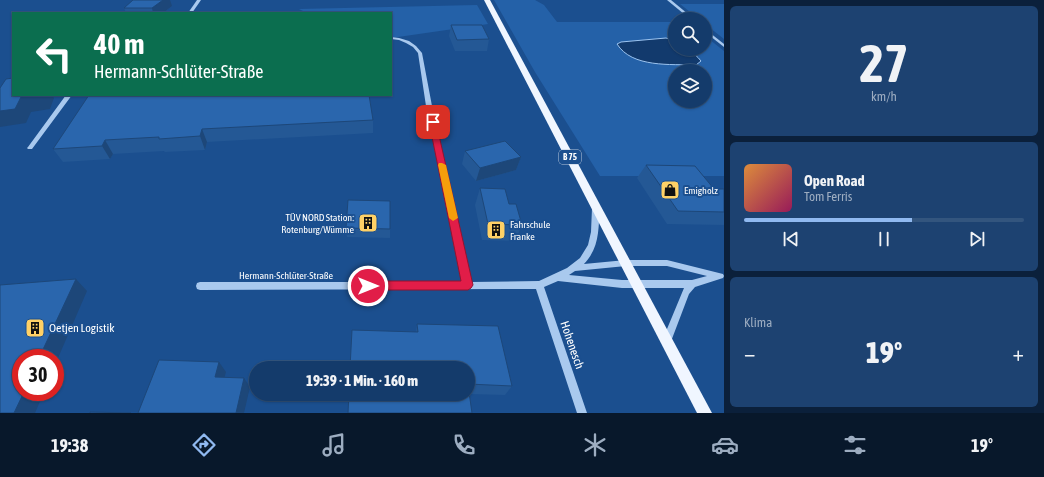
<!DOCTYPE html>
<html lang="de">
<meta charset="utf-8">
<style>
:root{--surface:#143b6b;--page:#1d4271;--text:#f1f3f6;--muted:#9dadc1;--line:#33557e;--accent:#90b9f0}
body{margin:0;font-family:"Asap Condensed",sans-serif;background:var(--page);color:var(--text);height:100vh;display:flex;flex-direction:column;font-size:15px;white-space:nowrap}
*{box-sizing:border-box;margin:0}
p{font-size:13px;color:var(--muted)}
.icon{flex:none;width:22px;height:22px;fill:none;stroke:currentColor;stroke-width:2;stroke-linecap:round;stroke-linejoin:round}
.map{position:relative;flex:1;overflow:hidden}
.side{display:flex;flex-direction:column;gap:6px;padding:6px;background:#0b203b;width:320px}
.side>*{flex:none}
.hud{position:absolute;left:12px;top:12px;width:380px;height:84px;border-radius:0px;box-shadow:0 1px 3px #0004,0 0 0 1px var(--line);background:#0b6e4f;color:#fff;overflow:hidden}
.fabs{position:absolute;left:668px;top:12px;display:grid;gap:8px}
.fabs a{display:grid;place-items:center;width:44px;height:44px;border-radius:50%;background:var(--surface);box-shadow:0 1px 3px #0004,0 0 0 1px var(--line);font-size:20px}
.speed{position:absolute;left:12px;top:349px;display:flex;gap:8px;font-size:20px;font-weight:700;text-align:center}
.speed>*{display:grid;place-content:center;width:52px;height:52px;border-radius:50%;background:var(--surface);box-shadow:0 1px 3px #0004,0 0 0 1px var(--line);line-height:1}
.speed .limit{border:6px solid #d22;background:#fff;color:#111}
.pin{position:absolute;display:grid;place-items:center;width:34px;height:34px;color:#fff;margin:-17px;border-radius:8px;box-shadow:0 2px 6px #0006}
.me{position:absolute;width:44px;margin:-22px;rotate:90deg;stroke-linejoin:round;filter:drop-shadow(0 0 3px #0008)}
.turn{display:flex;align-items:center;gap:14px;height:84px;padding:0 16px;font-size:18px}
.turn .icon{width:52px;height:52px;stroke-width:2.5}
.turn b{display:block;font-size:28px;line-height:34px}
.big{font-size:30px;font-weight:800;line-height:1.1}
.side .widget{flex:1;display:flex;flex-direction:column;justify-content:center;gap:6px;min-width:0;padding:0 14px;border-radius:6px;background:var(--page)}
.side .dial{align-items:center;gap:0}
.dial b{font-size:52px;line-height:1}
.song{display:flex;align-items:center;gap:12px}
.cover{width:48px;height:48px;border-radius:6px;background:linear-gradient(135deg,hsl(30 70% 55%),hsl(330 70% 35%))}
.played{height:4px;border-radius:2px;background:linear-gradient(90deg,var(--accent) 60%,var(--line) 60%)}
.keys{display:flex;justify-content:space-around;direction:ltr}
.heat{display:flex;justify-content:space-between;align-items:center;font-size:22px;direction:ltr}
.trip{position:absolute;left:249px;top:361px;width:226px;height:40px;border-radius:20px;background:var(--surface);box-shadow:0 1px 3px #0004,0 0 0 1px var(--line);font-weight:800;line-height:40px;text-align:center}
.tabs{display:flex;height:64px;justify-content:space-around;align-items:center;background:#08182b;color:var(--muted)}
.tabs .icon{width:28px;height:28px}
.tabs .on{color:var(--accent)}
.tabs b{font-size:18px;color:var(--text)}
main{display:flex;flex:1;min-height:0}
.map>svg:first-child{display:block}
.green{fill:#2461a8;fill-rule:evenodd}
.water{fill:#123a6d;stroke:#9cc4f0}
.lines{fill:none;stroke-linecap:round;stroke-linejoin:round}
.minor{fill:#a9c9ee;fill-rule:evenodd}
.major{fill:#f0f6ff;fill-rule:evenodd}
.wall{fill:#245895}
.shaded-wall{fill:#1d4779}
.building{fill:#2a66ad;stroke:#1d4779}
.route{fill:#e11d48;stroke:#92132f}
.slow{fill:#f59e0b}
.labels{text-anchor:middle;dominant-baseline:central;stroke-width:4;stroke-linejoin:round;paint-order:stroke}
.shield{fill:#1b4f8f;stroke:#bbcadd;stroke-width:1}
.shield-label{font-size:9px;font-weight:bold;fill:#fff}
.poi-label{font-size:10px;fill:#fff;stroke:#1b4f8f;text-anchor:start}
.street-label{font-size:10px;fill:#fff;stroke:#1b4f8f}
.near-poi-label{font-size:12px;fill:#fff;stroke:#1b4f8f;text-anchor:start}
.near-street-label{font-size:12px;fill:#fff;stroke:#1b4f8f}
</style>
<main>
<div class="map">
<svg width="724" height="413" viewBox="0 0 724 413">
<rect width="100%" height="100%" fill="#1b4f8f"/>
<g class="green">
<path d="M494,0H535L544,5L557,22H675V49H705V36L724,51V176H600L535,72ZM675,71H705V101H675Z"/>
<polygon points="680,4 724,4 724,39 705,24 705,19 699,19"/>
<polygon points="477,5 488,24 391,38 391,13 307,13 299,9"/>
</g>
<path class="water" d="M666,38L675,41V49C687,49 693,51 701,61L696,65C671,64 632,68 617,44L621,42Z"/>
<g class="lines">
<g class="minor">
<polygon points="197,0 201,0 192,13 188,13"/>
<polygon points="667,0 671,0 694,19 690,19"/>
<polygon points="705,29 724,44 724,47 705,32"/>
<path d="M391,37L399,38L409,41L416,46L422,53L432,106L471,282L539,281L567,268L580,258L588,245L591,232L592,208L596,205L600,208C598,230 600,247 584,264L626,260H667L723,274L724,276L723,278L695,287L689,294L670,344L667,345L664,344L662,341L684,288H622L558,281L544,287L587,413H577L536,289L200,290L197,289L196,286L197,283L200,282H463L426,106L418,53L413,47L406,43L399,40L391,39ZM626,266H667L707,276L692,280H622L569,275L575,271Z"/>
<polygon points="66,95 72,95 32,149 28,149 27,148 28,147"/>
</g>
<polygon class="major" points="484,0 490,0 712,413 697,413"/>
</g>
<g class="wall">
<polygon points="172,6 163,13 126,13 124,8"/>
<polygon points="451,25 489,39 487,51 455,51 449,36"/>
<polygon points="89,95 373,120 373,133 207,142 205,150 165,152 164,151 113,154 110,159 63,162 53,149"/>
<polygon points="465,151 521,157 516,170 476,181 462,164"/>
<polygon points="646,165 714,189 724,189 724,225 667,224 637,178"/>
<polygon points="480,188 509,204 522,225 515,241 482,240 475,205"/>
<polygon points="346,228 390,229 390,238 347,237"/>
<polygon points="417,324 512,386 505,395 469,394 416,332"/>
</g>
<g class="shaded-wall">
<polygon points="163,0 170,0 172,6 163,13 153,13 152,8"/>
<polygon points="33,95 52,95 54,98 50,109 31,112 26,123 0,127 0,111 21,97"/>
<polygon points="202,129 207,142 205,150 200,136"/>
<polygon points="105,140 113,154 110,159 102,146"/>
<polygon points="521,157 516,170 476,181 480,168"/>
<polygon points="76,279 87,291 55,365 55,358 39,358"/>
<polygon points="219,362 226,372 222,386 215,377"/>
<polygon points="244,378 250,387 244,413 236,413"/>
<polygon points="24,392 44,392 35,413 14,413"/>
</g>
<g class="building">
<polygon points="133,0 163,0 152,8 124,8"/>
<polygon points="451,25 482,25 489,39 457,40"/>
<polygon points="13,78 13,95 35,95 21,97 15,109 0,111 0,88 6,79"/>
<polygon points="89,95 369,95 373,120 202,129 200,136 159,139 159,137 105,140 102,146 53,149"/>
<polygon points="505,141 521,157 480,168 465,151"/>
<polygon points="646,165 695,166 714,189 724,189 724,212 678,211"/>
<polygon points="480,188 505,189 509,204 516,204 522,225 488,224"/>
<polygon points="348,200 390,201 390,229 346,228"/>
<polygon points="76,279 39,358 21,358 21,392 24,392 14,413 0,413 0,285"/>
<polygon points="417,324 498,326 512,386 468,384 468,368 350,368 352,330 418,332"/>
<polygon points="159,360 219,362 215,377 244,378 236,413 138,413"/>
<polygon points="468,385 472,413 348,413 349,394 468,394"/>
<polygon points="90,412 131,413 90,413"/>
</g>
<polygon class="route" points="430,120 435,120 436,122 473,285 471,288 468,290 368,290 364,289 362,286 364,282 368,281 461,281 429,122"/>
<polygon class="slow" points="439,163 442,163 446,165 458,218 453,221 449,218 438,165"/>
<defs>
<g id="shop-square" transform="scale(1)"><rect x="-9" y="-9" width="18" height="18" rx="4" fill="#ffd166" stroke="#1b4f8f"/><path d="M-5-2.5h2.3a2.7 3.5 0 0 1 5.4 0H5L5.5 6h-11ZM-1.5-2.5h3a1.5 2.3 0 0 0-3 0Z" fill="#111"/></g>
<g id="building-square" transform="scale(1)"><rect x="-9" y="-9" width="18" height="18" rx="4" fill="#ffd166" stroke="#1b4f8f"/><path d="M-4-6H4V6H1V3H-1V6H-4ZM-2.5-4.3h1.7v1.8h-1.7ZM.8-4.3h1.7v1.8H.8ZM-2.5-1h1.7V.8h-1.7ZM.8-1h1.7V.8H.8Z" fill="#111"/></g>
</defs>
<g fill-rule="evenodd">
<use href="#shop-square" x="670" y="190"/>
<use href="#building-square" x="368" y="223"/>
<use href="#building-square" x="496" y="230"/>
<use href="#building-square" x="35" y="328"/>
</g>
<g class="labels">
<rect class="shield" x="559" y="150" width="22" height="14" rx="3"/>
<g class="shield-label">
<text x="570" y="157">B 75</text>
</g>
<g class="poi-label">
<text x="684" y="190">Emigholz</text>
<text x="354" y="217" text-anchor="end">TÜV NORD Station:<tspan x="354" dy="12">Rotenburg/Wümme</tspan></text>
<text x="510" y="224">Fahrschule<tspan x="510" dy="12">Franke</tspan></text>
</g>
<g class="street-label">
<text x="286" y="275">Hermann-Schlüter-Straße</text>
</g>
<g class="near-poi-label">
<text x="49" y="328">Oetjen Logistik</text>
</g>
<g class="near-street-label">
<text transform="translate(572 345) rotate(71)">Hohenesch</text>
</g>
</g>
</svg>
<div class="fabs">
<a><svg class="icon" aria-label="search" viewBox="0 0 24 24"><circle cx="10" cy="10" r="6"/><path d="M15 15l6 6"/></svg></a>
<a><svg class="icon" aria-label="layers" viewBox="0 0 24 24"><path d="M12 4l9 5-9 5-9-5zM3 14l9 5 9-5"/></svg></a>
</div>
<div class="speed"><div class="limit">30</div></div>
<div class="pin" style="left:433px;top:122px;background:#d93025"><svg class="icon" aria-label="arrive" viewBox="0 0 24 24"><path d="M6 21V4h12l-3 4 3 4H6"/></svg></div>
<svg class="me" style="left:368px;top:286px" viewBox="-20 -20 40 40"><circle r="17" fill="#e11d48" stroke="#fff" stroke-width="3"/><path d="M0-11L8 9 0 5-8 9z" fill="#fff"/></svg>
<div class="trip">19:39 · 1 Min. · 160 m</div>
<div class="hud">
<div class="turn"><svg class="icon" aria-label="left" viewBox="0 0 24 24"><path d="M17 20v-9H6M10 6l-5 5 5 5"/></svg><div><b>40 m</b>Hermann-Schlüter-Straße</div></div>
</div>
</div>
<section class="side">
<div class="widget dial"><b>27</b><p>km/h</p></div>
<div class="widget">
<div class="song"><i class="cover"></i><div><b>Open Road</b><p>Tom Ferris</p></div></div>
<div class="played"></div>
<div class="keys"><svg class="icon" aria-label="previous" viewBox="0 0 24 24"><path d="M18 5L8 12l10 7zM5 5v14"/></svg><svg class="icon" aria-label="pause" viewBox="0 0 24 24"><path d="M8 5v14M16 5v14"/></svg><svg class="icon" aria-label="next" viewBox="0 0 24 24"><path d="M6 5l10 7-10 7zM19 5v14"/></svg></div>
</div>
<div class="widget"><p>Klima</p>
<div class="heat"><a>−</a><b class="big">19°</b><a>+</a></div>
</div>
</section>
</main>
<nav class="tabs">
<b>19:38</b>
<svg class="icon on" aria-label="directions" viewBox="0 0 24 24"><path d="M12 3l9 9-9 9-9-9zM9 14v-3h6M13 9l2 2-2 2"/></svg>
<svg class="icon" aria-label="music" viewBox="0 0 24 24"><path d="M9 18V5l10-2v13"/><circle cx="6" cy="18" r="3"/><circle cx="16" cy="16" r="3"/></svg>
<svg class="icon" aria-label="phone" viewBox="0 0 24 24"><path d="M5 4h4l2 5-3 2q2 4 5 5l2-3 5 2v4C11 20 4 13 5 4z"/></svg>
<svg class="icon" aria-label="climate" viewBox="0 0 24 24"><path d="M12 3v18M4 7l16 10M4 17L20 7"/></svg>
<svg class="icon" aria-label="car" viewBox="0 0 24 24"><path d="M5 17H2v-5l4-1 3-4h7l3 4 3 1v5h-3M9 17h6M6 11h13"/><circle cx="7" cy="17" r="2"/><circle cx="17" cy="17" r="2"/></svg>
<svg class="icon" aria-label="filters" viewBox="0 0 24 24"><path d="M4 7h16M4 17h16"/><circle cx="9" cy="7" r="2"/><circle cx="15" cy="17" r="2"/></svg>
<b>19°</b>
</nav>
